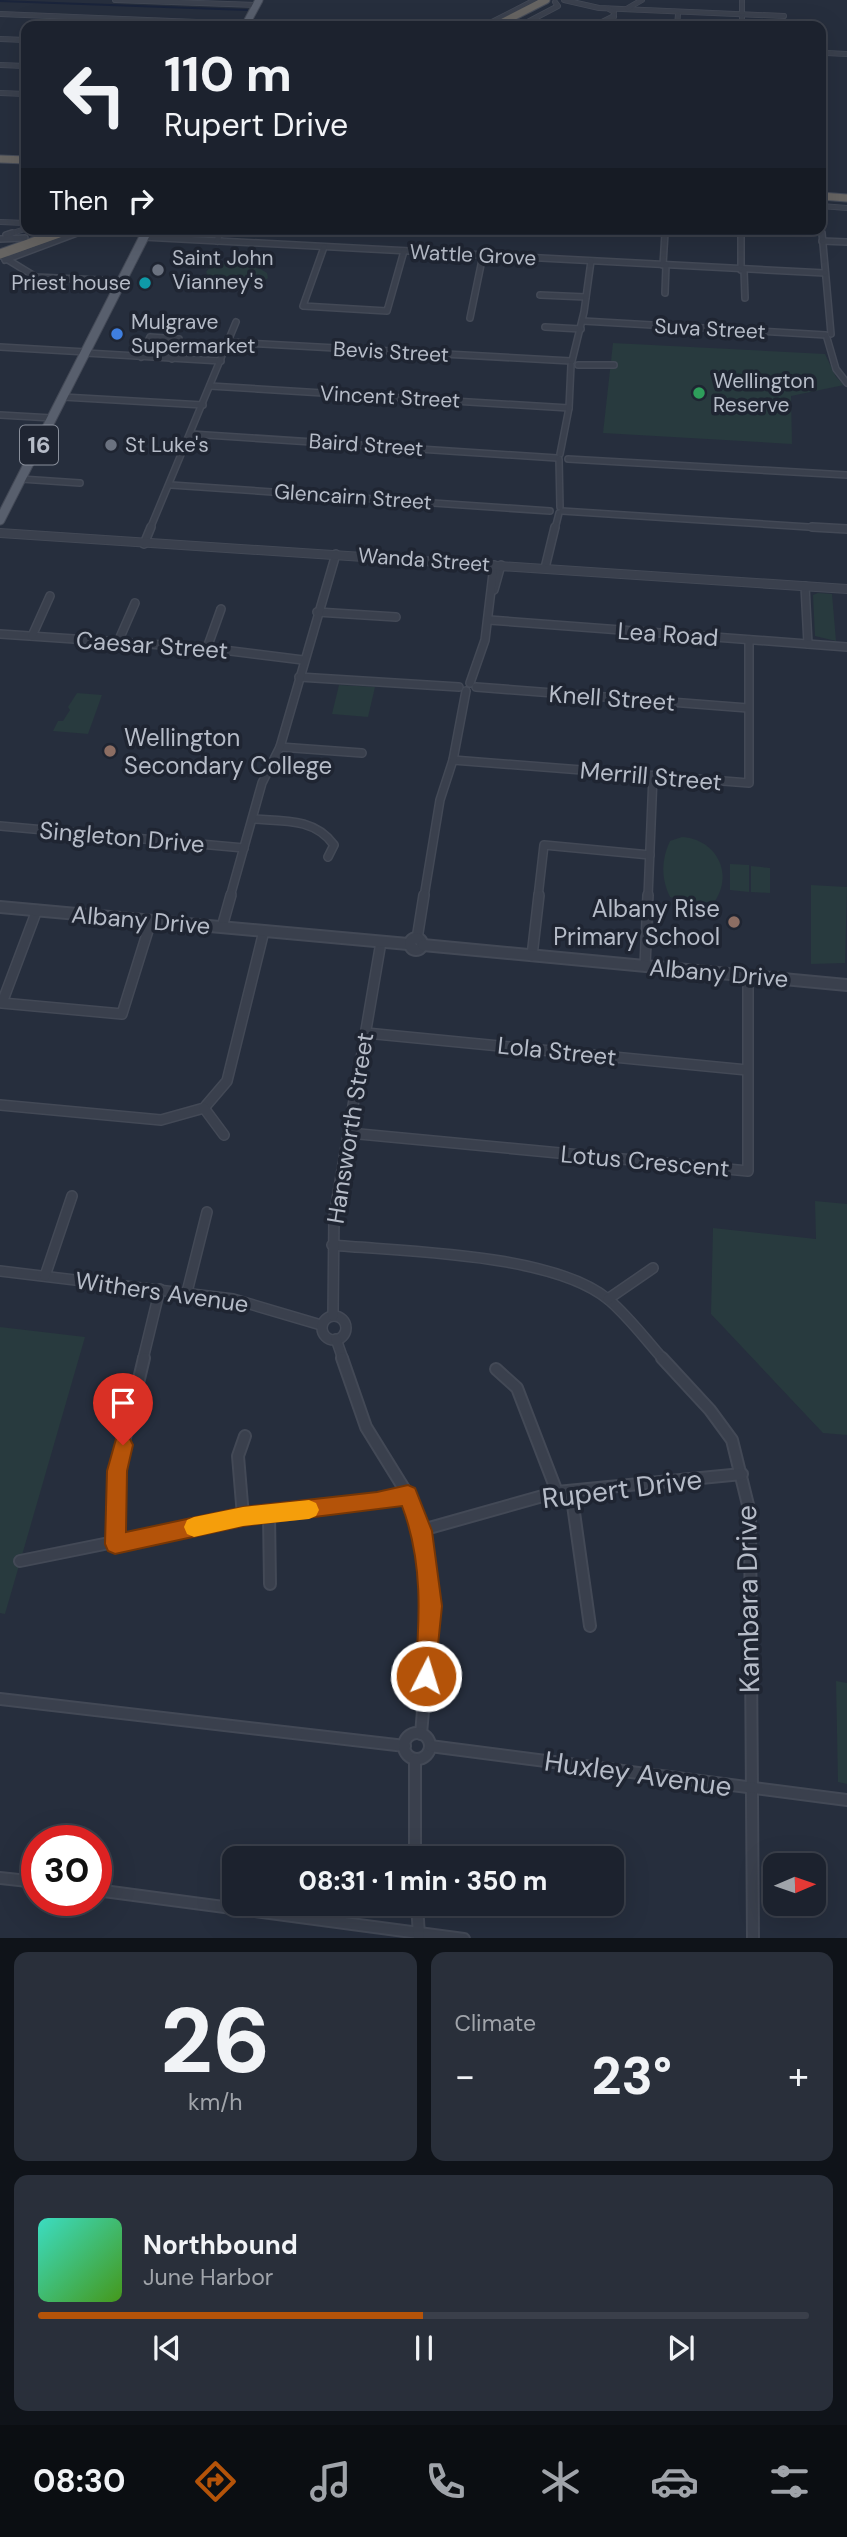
<!DOCTYPE html>
<meta charset="utf-8">
<style>
:root{--surface:#1c222e;--page:#292f3a;--text:#f1f3f6;--muted:#a0a4aa;--line:#3a3f4a;--accent:#b45309}
body{margin:0;font-family:"DM Sans",sans-serif;background:var(--page);color:var(--text);height:100vh;display:flex;flex-direction:column;font-size:26px;white-space:nowrap}
*{box-sizing:border-box;margin:0}
p{font-size:23px;color:var(--muted)}
.icon{flex:none;width:38px;height:38px;fill:none;stroke:currentColor;stroke-width:2;stroke-linecap:round;stroke-linejoin:round}
.map{position:relative;height:1938px;overflow:hidden}
.sheet{display:flex;flex-direction:column;gap:14px;padding:14px;background:#0f1319;flex:1}
.sheet>*{flex:none}
.hud{position:absolute;left:21px;top:21px;width:805px;height:214px;border-radius:14px;box-shadow:0 7px 28px #0002,0 0 0 2px var(--line);background:#1c222e;color:var(--text);overflow:hidden}
.needle{width:46px;rotate:88deg}
.buttons{position:absolute;left:763px;top:1853px;display:grid;gap:14px}
.buttons a{display:grid;place-items:center;width:63px;height:63px;border-radius:14px;background:var(--surface);box-shadow:0 7px 28px #0002,0 0 0 2px var(--line);font-size:35px}
.speed{position:absolute;left:21px;top:1825px;display:flex;gap:14px;font-size:35px;font-weight:700;text-align:center}
.speed>*{display:grid;place-content:center;width:91px;height:91px;border-radius:50%;background:var(--surface);box-shadow:0 7px 28px #0002,0 0 0 2px var(--line);line-height:1}
.speed .limit{border:10px solid #d22;background:#fff;color:#111}
.pin{position:absolute;display:grid;place-items:center;width:60px;height:60px;color:#fff;margin:-72px -30px;border-radius:50% 50% 50% 0;rotate:-45deg;box-shadow:0 0 7px #0007}
.pin .icon{rotate:45deg}
.me{position:absolute;width:77px;margin:-38px;rotate:5deg;stroke-linejoin:round;filter:drop-shadow(0 0 5px #0008)}
.turn{display:flex;align-items:center;gap:24px;height:147px;padding:0 28px;font-size:32px}
.turn .icon{width:91px;height:91px;stroke-width:2.5}
.turn b{display:block;font-size:49px;line-height:60px}
.then{display:flex;align-items:center;height:66px;padding:0 28px;background:#0003;gap:14px;font-size:26px}
.big{font-size:52px;font-weight:800;line-height:1.1}
.sheet .tile{flex:1;display:flex;flex-direction:column;justify-content:center;gap:10px;min-width:0;padding:0 24px;border-radius:14px;background:var(--page)}
.sheet .dial{align-items:center;gap:0}
.dial b{font-size:91px;line-height:1}
.song{display:flex;align-items:center;gap:21px}
.cover{width:84px;height:84px;border-radius:10px;background:linear-gradient(135deg,hsl(170 70% 55%),hsl(100 70% 35%))}
.played{height:7px;border-radius:4px;background:linear-gradient(90deg,var(--accent) 50%,var(--line) 50%)}
.keys{display:flex;justify-content:space-around;direction:ltr}
.heat{display:flex;justify-content:space-between;align-items:center;font-size:38px;direction:ltr}
.sheet .tiles{flex:1;display:grid;gap:14px;grid-template-columns:1fr 1fr}
.tile:last-child{grid-column:span 2}
.trip{position:absolute;left:222px;top:1846px;width:402px;height:70px;border-radius:14px;background:var(--surface);box-shadow:0 7px 28px #0002,0 0 0 2px var(--line);font-weight:800;line-height:70px;text-align:center}
.dock{display:flex;height:112px;justify-content:space-around;align-items:center;background:#0b0e12;color:var(--muted)}
.dock .icon{width:49px;height:49px}
.dock .selected{color:var(--accent)}
.dock b{font-size:32px;color:var(--text)}
.map>svg:first-child{display:block}
.green{fill:#283a3e}
.lines{fill:none;stroke-linecap:round;stroke-linejoin:round}
.stream{stroke:#1a243b;stroke-width:2}
.minor-far4-casing{stroke:#434956;stroke-width:6}
.minor-far3-casing{stroke:#434956;stroke-width:8}
.minor-far2-casing{stroke:#434956;stroke-width:10}
.minor-far1-casing{stroke:#434956;stroke-width:12}
.minor-casing{stroke:#434956;stroke-width:14}
.tertiary-far1-casing{stroke:#434956;stroke-width:10}
.tertiary-casing{stroke:#434956;stroke-width:14}
.primary-far1-casing{stroke:#434956;stroke-width:9}
.primary-casing{stroke:#434956;stroke-width:11}
.trunk-far1-casing{stroke:#454b58;stroke-width:9}
.trunk-casing{stroke:#454b58;stroke-width:11}
.minor-far4{stroke:#3a404d;stroke-width:4.5}
.minor-far3{stroke:#3a404d;stroke-width:5}
.minor-far2{stroke:#3a404d;stroke-width:7}
.minor-far1{stroke:#3a404d;stroke-width:9}
.minor{stroke:#3a404d;stroke-width:10}
.tertiary-far1{stroke:#3a404d;stroke-width:8}
.tertiary{stroke:#3a404d;stroke-width:10}
.primary-far1{stroke:#585f6d;stroke-width:7}
.primary{stroke:#585f6d;stroke-width:9}
.trunk-far1{stroke:#666462;stroke-width:7}
.trunk{stroke:#666462;stroke-width:9}
.route{fill:#b45309;stroke:#753606;stroke-width:2}
.slow{fill:#f59e0b}
.worship-dot{fill:#6b7280;stroke:#1f2532;stroke-width:2.5}
.culture-dot{fill:#0f9aa8;stroke:#1f2532;stroke-width:2.5}
.shop-dot{fill:#3f7fe0;stroke:#1f2532;stroke-width:2.5}
.leisure-dot{fill:#2e9e5b;stroke:#1f2532;stroke-width:2.5}
.education-dot{fill:#8d6e63;stroke:#1f2532;stroke-width:2.5}
.labels{text-anchor:middle;dominant-baseline:central;stroke-width:7;stroke-linejoin:round;paint-order:stroke}
.far-street-label{font-size:21px;fill:#b6bcc8;stroke:#1f2532}
.far-poi-label{font-size:21px;fill:#b6bcc8;stroke:#1f2532;text-anchor:start}
.shield{fill:#1f2532;stroke:#898f9b;stroke-width:2}
.shield-label{font-size:23px;font-weight:bold;fill:#b6bcc8}
.street-label{font-size:24px;fill:#b6bcc8;stroke:#1f2532}
.poi-label{font-size:24px;fill:#b6bcc8;stroke:#1f2532;text-anchor:start}
.near-street-label{font-size:28px;fill:#b6bcc8;stroke:#1f2532}
</style>
<div class="map">
<svg width="847" height="1939" viewBox="0 0 847 1939">
<rect width="100%" height="100%" fill="#262e3d"/>
<g class="green">
<path d="M218,262L251,263L267,273L268,278C254,291 214,291 206,272L212,264Z"/>
<polygon points="613,343 825,354 836,377 844,385 791,396 792,444 603,433"/>
<polygon points="818,593 832,594 836,641 815,636 813,595"/>
<polygon points="339,685 375,687 368,717 332,714"/>
<polygon points="77,693 102,695 88,734 53,731 58,721 63,721 70,710 68,707"/>
<path d="M682,837C715,839 734,872 715,901L693,904L670,897C661,879 661,860 670,841Z"/>
<polygon points="730,864 749,865 749,892 730,890"/>
<polygon points="751,866 770,868 770,893 751,892"/>
<polygon points="811,885 847,887 845,963 811,964"/>
<polygon points="815,1201 847,1204 847,1435 823,1433 711,1314 713,1228 816,1239"/>
<polygon points="0,1327 85,1337 5,1614 0,1613"/>
<polygon points="836,1681 847,1683 847,1784 838,1782"/>
</g>
<g class="lines">
<polyline class="stream" points="0,1 247,10"/>
<g class="minor-far4-casing">
<g id="minor-far4">
<polyline points="115,0 256,5"/>
<polyline points="564,0 599,8 784,16"/>
<polyline points="742,0 742,14"/>
<polyline points="628,8 642,0"/>
<polyline points="609,9 614,12 613,26"/>
<polyline points="0,14 246,24"/>
<polyline points="742,17 742,26"/>
<polyline points="484,26 535,0"/>
<polyline points="520,26 558,6 555,2"/>
<polyline points="594,26 614,16"/>
<polyline points="677,26 678,14"/>
<polyline points="0,39 26,40"/>
<polyline points="826,53 847,54"/>
<polyline points="0,65 26,66"/>
<polyline points="0,93 26,94"/>
<polyline points="821,206 847,208"/>
<polyline points="821,220 822,235"/>
<polyline points="0,222 26,223"/>
<polyline points="602,229 665,233"/>
<polyline points="741,229 741,235"/>
<polyline points="6,235 22,230"/>
<polyline points="72,235 88,229"/>
<polyline points="220,235 222,229"/>
<polyline points="665,235 665,229"/>
</g>
</g>
<g class="minor-far3-casing">
<g id="minor-far3">
<polyline points="741,233 741,270"/>
<polyline points="822,233 831,334"/>
<polyline points="6,235 12,233"/>
<polyline points="143,237 825,273"/>
<polyline points="0,239 25,238"/>
<polyline points="217,241 220,233"/>
<polyline points="822,241 847,242"/>
<polyline points="324,247 303,306 387,311 404,251"/>
<polyline points="0,255 36,277 121,281"/>
<polyline points="5,260 77,233"/>
<polyline points="663,265 665,233"/>
<polyline points="744,270 745,298"/>
<polyline points="665,293 666,265"/>
<polyline points="540,295 586,297"/>
<polyline points="470,318 483,255"/>
<polyline points="583,321 826,335"/>
<polyline points="545,327 581,329"/>
<polyline points="827,338 836,369 847,383"/>
<polyline points="228,342 571,361"/>
<polyline points="0,347 86,352"/>
<polyline points="86,353 221,361"/>
<polyline points="141,357 150,337 179,339 172,359"/>
<polyline points="572,361 584,312 591,261"/>
<polyline points="578,365 614,365"/>
<polyline points="210,386 569,408"/>
<polyline points="63,397 203,405"/>
<polyline points="0,415 52,418"/>
<polyline points="191,434 557,458"/>
<polyline points="560,454 569,408 571,365"/>
<polyline points="559,459 560,507"/>
<polyline points="568,459 847,475"/>
<polyline points="21,479 80,483"/>
<polyline points="171,485 550,511"/>
<polyline points="562,511 840,529"/>
<polyline points="150,529 236,322"/>
<polyline points="555,529 559,513"/>
</g>
</g>
<g class="minor-far2-casing">
<g id="minor-far2">
<polyline points="812,527 847,529"/>
<polyline points="144,544 151,527"/>
<polyline points="545,568 555,527"/>
<polyline points="805,586 808,644"/>
<polyline points="494,590 501,565"/>
<polyline points="317,612 396,617"/>
<polyline points="489,620 847,647"/>
<polyline points="0,634 207,648 303,660"/>
<polyline points="32,636 50,596"/>
<polyline points="118,642 135,603"/>
<polyline points="207,648 221,609"/>
<polyline points="299,677 459,687"/>
<polyline points="470,683 485,640 494,565"/>
<polyline points="476,687 748,708"/>
<polyline points="280,747 362,753"/>
<polyline points="453,760 749,783 749,640"/>
<path d="M253,819C283,821 315,818 334,845L328,857"/>
<polyline points="0,826 244,848"/>
<polyline points="230,897 262,783 280,747 336,554"/>
<polyline points="424,897 440,800 453,760 466,691"/>
<polyline points="538,897 544,845 650,855"/>
<polyline points="648,897 653,776"/>
</g>
</g>
<g class="minor-far1-casing">
<g id="minor-far1">
<polyline points="37,910 2,1003 122,1014 151,921"/>
<polyline points="222,927 231,895"/>
<polyline points="417,939 424,895"/>
<polyline points="532,956 539,895"/>
<polyline points="645,966 648,895"/>
<polyline points="366,1033 747,1070"/>
<polyline points="0,1105 161,1120 204,1108 227,1081 264,931"/>
<polyline points="204,1108 224,1135"/>
<polyline points="349,1133 748,1171 748,976"/>
<path d="M332,1245C406,1252 553,1253 609,1300C629,1317 646,1340 663,1359"/>
<polyline points="0,1271 233,1299 321,1325"/>
<polyline points="45,1276 72,1196"/>
<polyline points="187,1292 207,1212"/>
<polyline points="608,1299 653,1268"/>
<circle cx="334" cy="1328" r="12"/>
<polyline points="333,1316 334,1217 381,942"/>
<polyline points="336,1339 343,1359"/>
<polyline points="143,1359 160,1289"/>
</g>
</g>
<g class="minor-casing">
<g id="minor">
<polyline points="342,1358 366,1427 408,1495 422,1530 432,1606 421,1734"/>
<polyline points="662,1358 710,1410 732,1440 750,1513 753,1939"/>
<polyline points="496,1369 517,1388 557,1492"/>
<polyline points="571,1491 590,1626"/>
<polyline points="269,1514 270,1584"/>
<polyline points="243,1516 238,1456 245,1436"/>
<polyline points="422,1530 557,1492 742,1474"/>
<polyline points="115,1544 117,1471 144,1358"/>
<polyline points="20,1561 243,1516 408,1495"/>
<polyline points="0,1699 405,1746"/>
<circle cx="417" cy="1746" r="13"/>
<polyline points="430,1746 847,1800"/>
<polyline points="415,1759 415,1858"/>
<polyline points="0,1878 37,1882"/>
<polyline points="96,1890 464,1939"/>
<polyline points="417,1904 419,1936"/>
</g>
</g>
<g class="tertiary-far1-casing">
<polyline id="tertiary-far1" points="0,533 847,589"/>
</g>
<g class="tertiary-casing">
<g id="tertiary">
<polyline points="0,907 408,944"/>
<circle cx="416" cy="944" r="6"/>
<polyline points="423,945 847,985"/>
</g>
</g>
<g class="primary-far1-casing">
<g id="primary-far1">
<polyline points="245,26 259,0"/>
<polyline points="145,235 148,229"/>
</g>
</g>
<g class="primary-casing">
<polyline id="primary" points="0,520 146,233"/>
</g>
<g class="trunk-far1-casing">
<g id="trunk-far1">
<polyline points="495,26 546,0"/>
<polyline points="0,159 26,160"/>
<polyline points="821,196 847,198"/>
<polyline points="54,235 71,229"/>
</g>
</g>
<g class="trunk-casing">
<polyline id="trunk" points="0,254 59,233"/>
</g>
<use href="#minor-far4" class="minor-far4"/>
<use href="#minor-far3" class="minor-far3"/>
<use href="#minor-far2" class="minor-far2"/>
<use href="#minor-far1" class="minor-far1"/>
<use href="#minor" class="minor"/>
<use href="#tertiary-far1" class="tertiary-far1"/>
<use href="#tertiary" class="tertiary"/>
<use href="#primary-far1" class="primary-far1"/>
<use href="#primary" class="primary"/>
<use href="#trunk-far1" class="trunk-far1"/>
<use href="#trunk" class="trunk"/>
</g>
<path class="route" d="M123,1436L130,1439L133,1445L127,1471L126,1532L243,1507L377,1492L408,1485L415,1488L432,1531L442,1606L434,1684L426,1687L418,1684L415,1676C420,1618 423,1561 402,1506L243,1526L115,1554L108,1551L105,1544L107,1471L116,1439Z"/>
<polygon class="slow" points="309,1500 316,1503 319,1510 316,1516 309,1519 243,1526 194,1537 187,1534 184,1527 187,1520 194,1517 243,1507"/>
<g class="worship-dot">
<circle cx="158" cy="270" r="7"/>
<circle cx="111" cy="445" r="7"/>
</g>
<circle class="culture-dot" cx="145" cy="283" r="7"/>
<circle class="shop-dot" cx="117" cy="334" r="7"/>
<circle class="leisure-dot" cx="699" cy="393" r="7"/>
<g class="education-dot">
<circle cx="110" cy="751" r="7"/>
<circle cx="734" cy="922" r="7"/>
</g>
<g class="labels">
<g class="far-street-label">
<text transform="translate(473 255) rotate(3)">Wattle Grove</text>
<text transform="translate(710 329) rotate(3)">Suva Street</text>
<text transform="translate(391 352) rotate(3)">Bevis Street</text>
<text transform="translate(390 397) rotate(3)">Vincent Street</text>
<text transform="translate(366 445) rotate(4)">Baird Street</text>
<text transform="translate(353 497) rotate(4)">Glencairn Street</text>
<text transform="translate(424 560) rotate(4)">Wanda Street</text>
</g>
<g class="far-poi-label">
<text x="172" y="258">Saint John<tspan x="172" dy="24">Vianney's</tspan></text>
<text x="131" y="283" text-anchor="end">Priest house</text>
<text x="131" y="322">Mulgrave<tspan x="131" dy="24">Supermarket</tspan></text>
<text x="713" y="381">Wellington<tspan x="713" dy="24">Reserve</tspan></text>
<text x="125" y="445">St Luke's</text>
</g>
<rect class="shield" x="20" y="425.5" width="38" height="39" rx="5"/>
<g class="shield-label">
<text x="39" y="445">16</text>
</g>
<g class="street-label">
<text transform="translate(668 634) rotate(4)">Lea Road</text>
<text transform="translate(152 645) rotate(4)">Caesar Street</text>
<text transform="translate(612 698) rotate(4)">Knell Street</text>
<text transform="translate(651 776) rotate(5)">Merrill Street</text>
<text transform="translate(122 837) rotate(5)">Singleton Drive</text>
<text transform="translate(141 920) rotate(5)">Albany Drive</text>
<text transform="translate(719 973) rotate(5)">Albany Drive</text>
<text transform="translate(557 1051) rotate(6)">Lola Street</text>
<text transform="translate(350 1128) rotate(-81)">Hansworth Street</text>
<text transform="translate(645 1161) rotate(5)">Lotus Crescent</text>
<text transform="translate(162 1292) rotate(8)">Withers Avenue</text>
</g>
<g class="poi-label">
<text x="124" y="737">Wellington<tspan x="124" dy="28">Secondary College</tspan></text>
<text x="720" y="908" text-anchor="end">Albany Rise<tspan x="720" dy="28">Primary School</tspan></text>
</g>
<g class="near-street-label">
<text transform="translate(622 1489) rotate(-7)">Rupert Drive</text>
<text transform="translate(748 1599) rotate(-91)">Kambara Drive</text>
<text transform="translate(638 1774) rotate(8)">Huxley Avenue</text>
</g>
</g>
</svg>
<div class="buttons">
<a><svg class="needle" viewBox="-14 -14 28 28"><path d="M0-13l5 13h-10z" fill="#e53935"/><path d="M0 13l5-13h-10z" fill="#a0a4aa"/></svg></a>
</div>
<div class="speed"><div class="limit">30</div></div>
<div class="pin" style="left:123px;top:1445px;background:#d93025"><svg class="icon" aria-label="arrive" viewBox="0 0 24 24"><path d="M6 21V4h12l-3 4 3 4H6"/></svg></div>
<svg class="me" style="left:426px;top:1676px" viewBox="-20 -20 40 40"><circle r="17" fill="#b45309" stroke="#fff" stroke-width="3"/><path d="M0-11L8 9 0 5-8 9z" fill="#fff"/></svg>
<div class="trip">08:31 · 1 min · 350 m</div>
<div class="hud">
<div class="turn"><svg class="icon" aria-label="left" viewBox="0 0 24 24"><path d="M17 20v-9H6M10 6l-5 5 5 5"/></svg><div><b>110 m</b>Rupert Drive</div></div>
<div class="then">Then<svg class="icon" aria-label="right" viewBox="0 0 24 24"><path d="M7 20v-9h11M14 6l5 5-5 5"/></svg></div>
</div>
</div>
<section class="sheet">
<div class="tiles">
<div class="tile dial"><b>26</b><p>km/h</p></div>
<div class="tile"><p>Climate</p>
<div class="heat"><a>−</a><b class="big">23°</b><a>+</a></div>
</div>
<div class="tile">
<div class="song"><i class="cover"></i><div><b>Northbound</b><p>June Harbor</p></div></div>
<div class="played"></div>
<div class="keys"><svg class="icon" aria-label="previous" viewBox="0 0 24 24"><path d="M18 5L8 12l10 7zM5 5v14"/></svg><svg class="icon" aria-label="pause" viewBox="0 0 24 24"><path d="M8 5v14M16 5v14"/></svg><svg class="icon" aria-label="next" viewBox="0 0 24 24"><path d="M6 5l10 7-10 7zM19 5v14"/></svg></div>
</div>
</div>
</section>
<nav class="dock">
<b>08:30</b>
<svg class="icon selected" aria-label="directions" viewBox="0 0 24 24"><path d="M12 3l9 9-9 9-9-9zM9 14v-3h6M13 9l2 2-2 2"/></svg>
<svg class="icon" aria-label="music" viewBox="0 0 24 24"><path d="M9 18V5l10-2v13"/><circle cx="6" cy="18" r="3"/><circle cx="16" cy="16" r="3"/></svg>
<svg class="icon" aria-label="phone" viewBox="0 0 24 24"><path d="M5 4h4l2 5-3 2q2 4 5 5l2-3 5 2v4C11 20 4 13 5 4z"/></svg>
<svg class="icon" aria-label="climate" viewBox="0 0 24 24"><path d="M12 3v18M4 7l16 10M4 17L20 7"/></svg>
<svg class="icon" aria-label="car" viewBox="0 0 24 24"><path d="M5 17H2v-5l4-1 3-4h7l3 4 3 1v5h-3M9 17h6M6 11h13"/><circle cx="7" cy="17" r="2"/><circle cx="17" cy="17" r="2"/></svg>
<svg class="icon" aria-label="filters" viewBox="0 0 24 24"><path d="M4 7h16M4 17h16"/><circle cx="9" cy="7" r="2"/><circle cx="15" cy="17" r="2"/></svg>
</nav>
